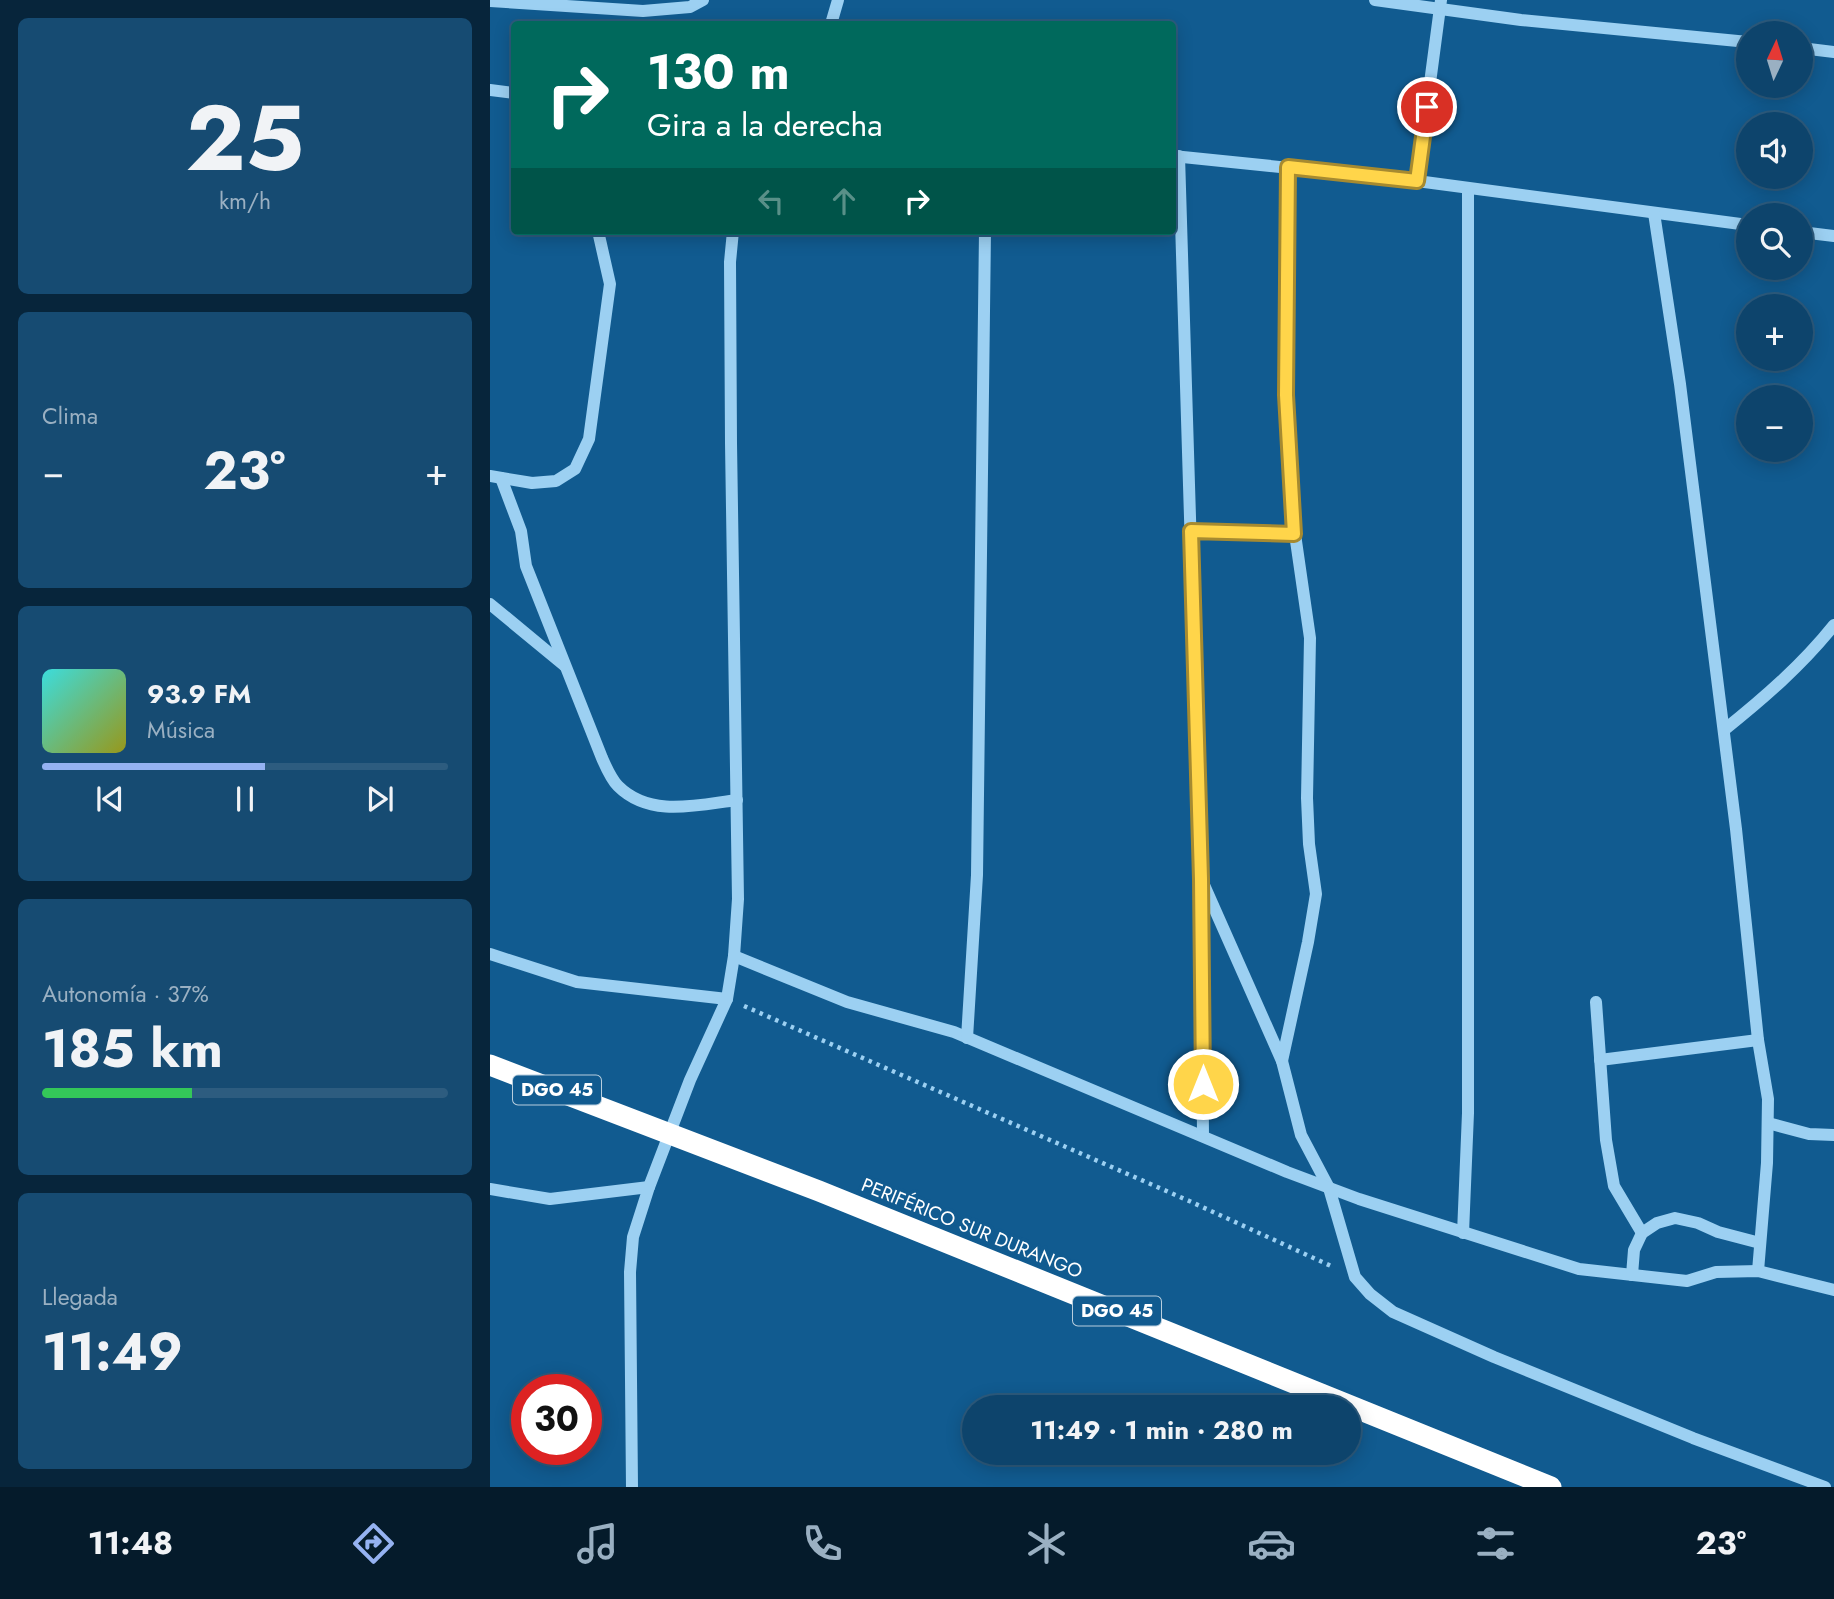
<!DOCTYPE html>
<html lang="es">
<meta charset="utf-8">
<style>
:root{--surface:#0d446c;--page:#164b72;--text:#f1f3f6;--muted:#9ab0c2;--line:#2d5c7f;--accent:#95b2f1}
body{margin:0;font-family:Jost,sans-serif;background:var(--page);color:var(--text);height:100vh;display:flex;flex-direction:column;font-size:26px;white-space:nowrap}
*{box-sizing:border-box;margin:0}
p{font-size:23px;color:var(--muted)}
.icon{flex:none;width:38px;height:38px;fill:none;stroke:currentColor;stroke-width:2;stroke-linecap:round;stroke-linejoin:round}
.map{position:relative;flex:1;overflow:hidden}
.panel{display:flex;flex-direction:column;gap:18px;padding:18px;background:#07253b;width:490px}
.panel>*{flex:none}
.hud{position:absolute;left:21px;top:21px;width:665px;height:214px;border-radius:7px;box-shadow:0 4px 18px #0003,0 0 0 2px var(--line);background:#00695c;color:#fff;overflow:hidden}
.needle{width:46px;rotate:4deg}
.controls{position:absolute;left:1246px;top:21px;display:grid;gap:14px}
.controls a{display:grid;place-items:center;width:77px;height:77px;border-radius:50%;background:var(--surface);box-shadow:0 4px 18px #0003,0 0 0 2px var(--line);font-size:35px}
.speed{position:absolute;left:21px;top:1374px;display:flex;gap:14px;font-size:35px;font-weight:700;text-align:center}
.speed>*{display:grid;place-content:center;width:91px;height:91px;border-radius:50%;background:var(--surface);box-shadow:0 4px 18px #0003,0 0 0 2px var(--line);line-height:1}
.speed .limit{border:10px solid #d22;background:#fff;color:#111}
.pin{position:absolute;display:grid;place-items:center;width:60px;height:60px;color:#fff;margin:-30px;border:4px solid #fff;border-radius:50%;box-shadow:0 2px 7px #0007}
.me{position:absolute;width:77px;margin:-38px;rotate:0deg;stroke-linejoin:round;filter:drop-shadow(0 0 5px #0008)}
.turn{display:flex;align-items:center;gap:24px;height:147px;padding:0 21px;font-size:32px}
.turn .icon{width:91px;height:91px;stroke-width:2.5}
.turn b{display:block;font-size:49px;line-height:60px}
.lanes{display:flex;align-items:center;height:66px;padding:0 21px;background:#0003;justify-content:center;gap:35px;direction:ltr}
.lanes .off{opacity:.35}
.big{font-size:52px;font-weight:700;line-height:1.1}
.panel .card{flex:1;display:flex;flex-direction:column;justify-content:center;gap:10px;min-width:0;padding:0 24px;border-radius:10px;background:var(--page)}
.panel .dial{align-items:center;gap:0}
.dial b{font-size:91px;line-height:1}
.song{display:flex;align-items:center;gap:21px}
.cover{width:84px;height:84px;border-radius:10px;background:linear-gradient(135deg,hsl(180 70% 55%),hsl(60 70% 35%))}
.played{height:7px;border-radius:4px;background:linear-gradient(90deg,var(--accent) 55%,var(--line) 55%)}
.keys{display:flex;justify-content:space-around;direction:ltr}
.heat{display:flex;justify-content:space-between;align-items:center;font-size:38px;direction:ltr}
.charge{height:10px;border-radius:5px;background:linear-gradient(90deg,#34c759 37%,var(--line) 0)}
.trip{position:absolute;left:472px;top:1395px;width:399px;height:70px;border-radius:35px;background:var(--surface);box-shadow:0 4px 18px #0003,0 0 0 2px var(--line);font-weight:700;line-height:70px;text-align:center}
.tabs{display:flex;height:112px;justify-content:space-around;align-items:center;background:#051b2b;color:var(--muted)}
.tabs .icon{width:49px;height:49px}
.tabs .selected{color:var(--accent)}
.tabs b{font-size:32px;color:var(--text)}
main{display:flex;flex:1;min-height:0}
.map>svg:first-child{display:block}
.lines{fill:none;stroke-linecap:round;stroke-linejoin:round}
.path{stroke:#9cd0f2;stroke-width:4.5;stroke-dasharray:3.5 5;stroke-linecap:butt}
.minor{stroke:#9cd0f2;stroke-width:12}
.highway{stroke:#fff;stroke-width:21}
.route-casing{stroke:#a68a30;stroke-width:18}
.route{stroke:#ffd54a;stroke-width:12}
.labels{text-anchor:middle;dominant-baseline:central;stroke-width:7;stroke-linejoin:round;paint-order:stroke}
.shield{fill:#115b90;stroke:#b8cede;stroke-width:2}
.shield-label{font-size:18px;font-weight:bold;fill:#fff}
.street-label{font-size:19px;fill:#fff;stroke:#115b90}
</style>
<main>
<section class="panel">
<div class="card dial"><b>25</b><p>km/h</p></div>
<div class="card"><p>Clima</p>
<div class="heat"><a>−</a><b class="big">23°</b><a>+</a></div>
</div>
<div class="card">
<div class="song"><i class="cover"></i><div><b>93.9 FM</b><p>Música</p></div></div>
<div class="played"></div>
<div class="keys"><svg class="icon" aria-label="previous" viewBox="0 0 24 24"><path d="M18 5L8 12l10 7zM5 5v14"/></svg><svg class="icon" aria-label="pause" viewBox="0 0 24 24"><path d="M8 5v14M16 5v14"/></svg><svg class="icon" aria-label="next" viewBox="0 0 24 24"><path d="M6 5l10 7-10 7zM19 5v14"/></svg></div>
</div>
<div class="card"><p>Autonomía · 37%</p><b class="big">185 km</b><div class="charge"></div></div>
<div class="card"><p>Llegada</p><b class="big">11:49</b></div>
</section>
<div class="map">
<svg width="1344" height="1487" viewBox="0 0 1344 1487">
<rect width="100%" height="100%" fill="#115b90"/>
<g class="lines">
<polyline class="path" points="254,1006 697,1200 841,1266"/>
<g class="minor">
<polyline points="885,0 1031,20 1258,42"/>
<polyline points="0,1 153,11 200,7 213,0"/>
<polyline points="341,24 348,0"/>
<polyline points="1311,48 1344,52"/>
<polyline points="0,90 24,93"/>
<polyline points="683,156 927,181 1258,225"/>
<polyline points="689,156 711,879 713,1136"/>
<polyline points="927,181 951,0"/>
<polyline points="1164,213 1190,384 1246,829 1268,1040 1278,1099 1277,1163 1268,1271"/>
<polyline points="1311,232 1344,236"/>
<polyline points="0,476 42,483 66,481 85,469 99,439 120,284 108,231"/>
<path d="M11,478L31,531L36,566L112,758C116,767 121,779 128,786C160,818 207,805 247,800"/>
<polyline points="701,531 805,534"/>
<polyline points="0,604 75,666"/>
<path d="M1234,730C1274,698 1312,665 1344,625"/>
<polyline points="714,885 792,1061 811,1135 839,1188 865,1277 880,1294 903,1312 1004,1357 1203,1438 1335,1487"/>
<polyline points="0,954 87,982 237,999"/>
<polyline points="244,956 357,1002 464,1032 797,1172 869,1199 1089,1269 1197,1281 1226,1272 1268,1271 1344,1290"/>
<polyline points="1106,1002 1116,1140 1124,1186 1152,1233"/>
<polyline points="477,1038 487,875 495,231"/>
<polyline points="1110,1060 1268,1040"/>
<polyline points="792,1061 818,942 826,894 819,844 817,798 820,638 805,534 796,395 798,167"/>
<polyline points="1278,1123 1319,1134 1344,1135"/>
<polyline points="0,1189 60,1199 159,1187"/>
<polyline points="973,1233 978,1113 978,189"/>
<polyline points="1142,1275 1144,1250 1152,1233 1167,1223 1185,1218 1208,1223 1228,1232 1270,1243"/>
<polyline points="142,1487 140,1272 143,1237 159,1187 200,1080 237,999 244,956 248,899 241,443 240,262 243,231"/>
</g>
<polyline class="highway" points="0,1065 329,1191 1061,1487"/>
</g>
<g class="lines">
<g class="route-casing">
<polyline id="route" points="713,1084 711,879 701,531 804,534 796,395 798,167 927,181 937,107"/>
</g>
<use href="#route" class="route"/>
</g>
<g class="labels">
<g class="shield">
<rect x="23" y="1075.5" width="88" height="29" rx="5"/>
<rect x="583" y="1296.5" width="88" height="29" rx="5"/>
</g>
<g class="shield-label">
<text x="67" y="1090">DGO 45</text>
<text x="627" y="1311">DGO 45</text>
</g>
<g class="street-label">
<text transform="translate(482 1228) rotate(22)">PERIFÉRICO SUR DURANGO</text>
</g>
</g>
</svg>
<div class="controls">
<a><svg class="needle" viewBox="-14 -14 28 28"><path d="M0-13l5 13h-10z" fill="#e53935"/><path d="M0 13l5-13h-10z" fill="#9ab0c2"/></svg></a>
<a><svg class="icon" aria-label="sound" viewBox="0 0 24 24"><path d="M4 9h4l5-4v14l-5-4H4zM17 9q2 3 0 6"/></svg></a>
<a><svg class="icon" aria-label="search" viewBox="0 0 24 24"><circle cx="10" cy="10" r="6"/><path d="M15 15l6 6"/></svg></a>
<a>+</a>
<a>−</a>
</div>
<div class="speed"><div class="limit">30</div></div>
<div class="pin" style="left:937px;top:107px;background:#d93025"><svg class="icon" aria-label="arrive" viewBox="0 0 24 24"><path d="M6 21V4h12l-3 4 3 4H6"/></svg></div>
<svg class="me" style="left:713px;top:1084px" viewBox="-20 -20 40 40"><circle r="17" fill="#ffd54a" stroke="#fff" stroke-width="3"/><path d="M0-11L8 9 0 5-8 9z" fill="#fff"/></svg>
<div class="trip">11:49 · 1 min · 280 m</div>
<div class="hud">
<div class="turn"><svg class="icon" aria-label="right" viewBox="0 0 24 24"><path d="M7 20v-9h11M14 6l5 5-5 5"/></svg><div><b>130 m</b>Gira a la derecha</div></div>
<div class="lanes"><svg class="icon off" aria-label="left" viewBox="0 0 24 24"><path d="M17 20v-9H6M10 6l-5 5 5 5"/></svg><svg class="icon off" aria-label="ahead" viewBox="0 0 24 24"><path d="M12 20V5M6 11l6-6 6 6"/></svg><svg class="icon" aria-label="right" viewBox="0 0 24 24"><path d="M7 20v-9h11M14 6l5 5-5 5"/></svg></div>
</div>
</div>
</main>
<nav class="tabs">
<b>11:48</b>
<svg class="icon selected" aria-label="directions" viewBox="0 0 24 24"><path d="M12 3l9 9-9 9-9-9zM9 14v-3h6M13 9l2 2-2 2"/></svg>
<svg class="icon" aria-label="music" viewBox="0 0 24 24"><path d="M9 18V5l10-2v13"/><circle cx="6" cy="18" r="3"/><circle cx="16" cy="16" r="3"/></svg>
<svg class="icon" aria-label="phone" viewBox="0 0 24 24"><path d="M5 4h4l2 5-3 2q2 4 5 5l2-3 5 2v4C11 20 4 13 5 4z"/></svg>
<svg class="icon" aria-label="climate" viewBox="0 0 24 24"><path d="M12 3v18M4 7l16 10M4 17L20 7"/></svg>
<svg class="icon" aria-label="car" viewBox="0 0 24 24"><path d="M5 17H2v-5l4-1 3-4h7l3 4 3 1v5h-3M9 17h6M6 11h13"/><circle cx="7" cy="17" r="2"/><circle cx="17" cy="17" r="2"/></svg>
<svg class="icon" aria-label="filters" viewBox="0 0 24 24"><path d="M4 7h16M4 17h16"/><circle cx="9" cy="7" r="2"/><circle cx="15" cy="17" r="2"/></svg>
<b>23°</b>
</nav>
